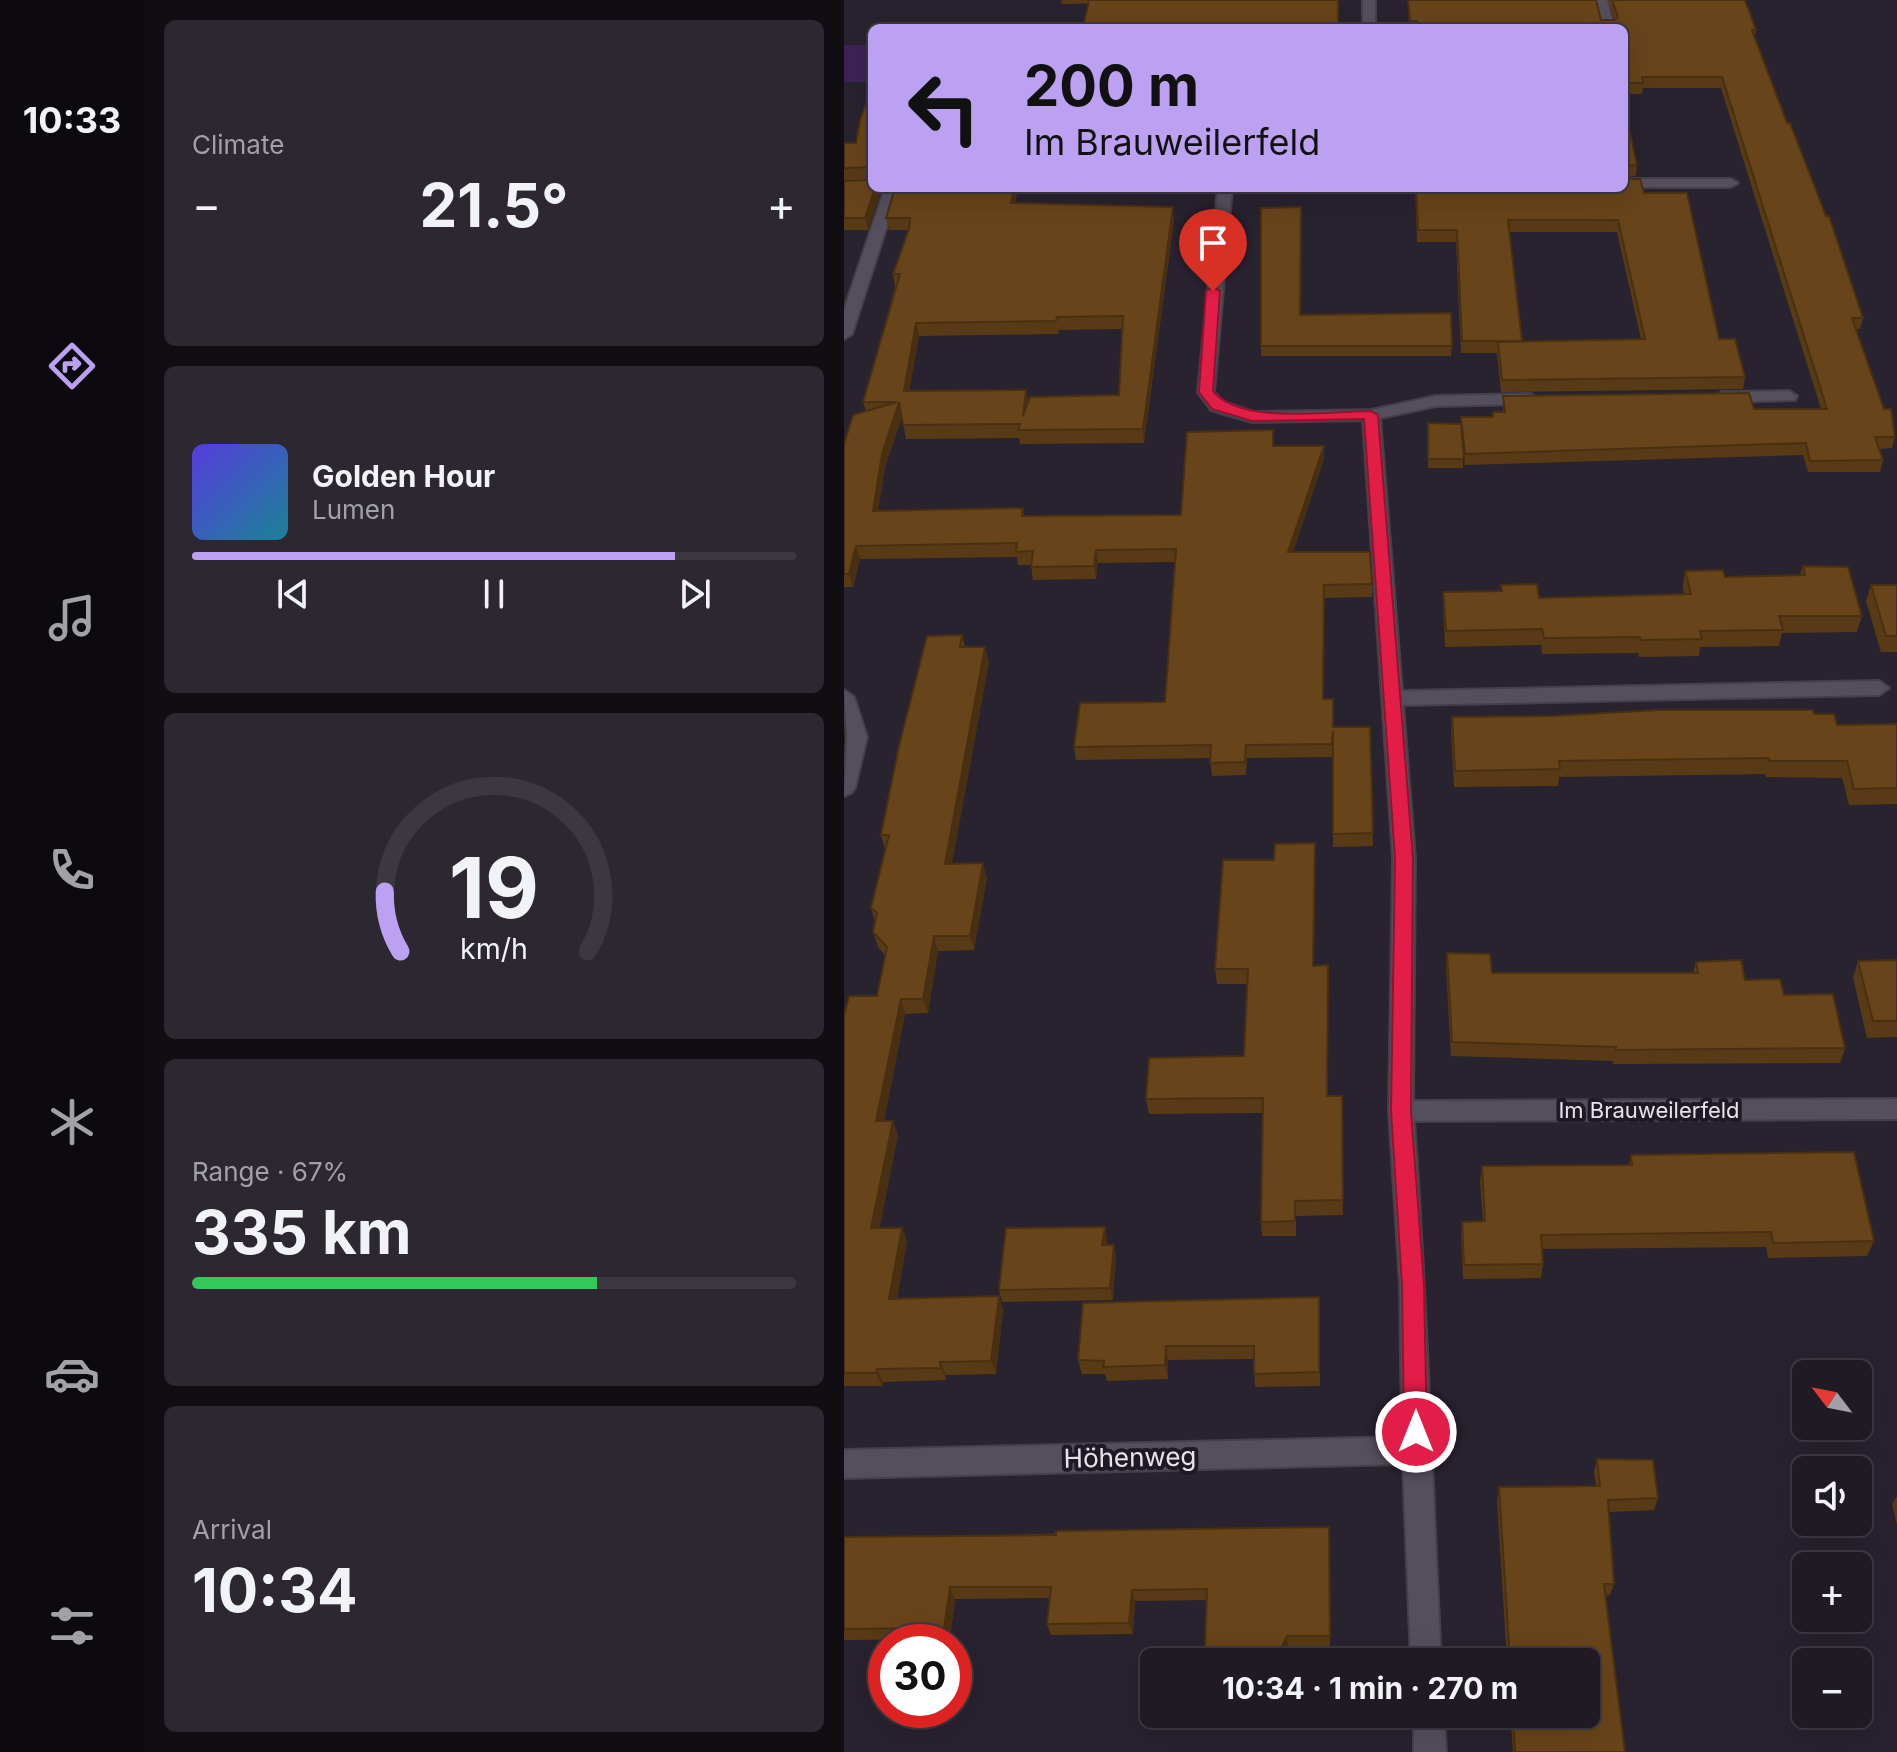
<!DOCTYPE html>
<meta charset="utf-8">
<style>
:root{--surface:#1f1a23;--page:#2c2730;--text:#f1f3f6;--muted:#a1a1a6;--line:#3c3841;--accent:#bca0f2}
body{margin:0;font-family:Inter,sans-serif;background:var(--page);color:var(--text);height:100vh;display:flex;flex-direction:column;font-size:30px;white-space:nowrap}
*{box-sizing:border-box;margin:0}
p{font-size:26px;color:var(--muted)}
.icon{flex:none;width:44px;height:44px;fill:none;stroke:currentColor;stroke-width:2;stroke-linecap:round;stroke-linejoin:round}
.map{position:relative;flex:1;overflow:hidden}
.drawer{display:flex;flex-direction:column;gap:20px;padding:20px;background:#110e13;width:700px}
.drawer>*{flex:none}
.banner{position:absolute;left:24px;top:24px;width:760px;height:168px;border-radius:12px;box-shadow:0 8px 32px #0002,0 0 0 2px var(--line);background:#bca0f2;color:#111;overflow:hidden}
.needle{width:52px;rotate:302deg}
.tools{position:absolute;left:948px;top:1360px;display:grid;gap:16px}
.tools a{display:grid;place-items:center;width:80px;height:80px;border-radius:12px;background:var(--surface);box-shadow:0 8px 32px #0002,0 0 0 2px var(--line);font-size:40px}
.speed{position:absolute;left:24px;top:1624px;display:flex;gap:16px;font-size:40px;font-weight:700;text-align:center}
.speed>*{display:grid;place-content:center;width:104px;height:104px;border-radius:50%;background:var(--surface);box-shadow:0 8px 32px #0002,0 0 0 2px var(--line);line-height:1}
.speed .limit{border:12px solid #d22;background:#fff;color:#111}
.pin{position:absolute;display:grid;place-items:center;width:68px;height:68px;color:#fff;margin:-82px -34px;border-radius:50% 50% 50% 0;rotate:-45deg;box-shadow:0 0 8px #0007}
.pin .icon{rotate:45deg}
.me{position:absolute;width:88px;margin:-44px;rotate:0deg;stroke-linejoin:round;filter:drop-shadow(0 0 6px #0008)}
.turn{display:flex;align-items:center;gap:28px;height:168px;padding:0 24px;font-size:36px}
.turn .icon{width:104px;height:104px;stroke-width:2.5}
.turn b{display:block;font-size:56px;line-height:68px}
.big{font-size:60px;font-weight:700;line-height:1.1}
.drawer .widget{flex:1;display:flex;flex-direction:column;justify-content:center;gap:12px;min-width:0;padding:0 28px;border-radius:12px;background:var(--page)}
.drawer .dial{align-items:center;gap:0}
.dial svg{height:208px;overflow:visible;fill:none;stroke:var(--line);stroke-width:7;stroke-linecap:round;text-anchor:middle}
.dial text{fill:var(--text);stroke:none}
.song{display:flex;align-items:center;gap:24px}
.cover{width:96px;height:96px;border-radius:12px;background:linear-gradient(135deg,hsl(250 70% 55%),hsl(190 70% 35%))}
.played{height:8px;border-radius:4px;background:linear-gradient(90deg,var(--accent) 80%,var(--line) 80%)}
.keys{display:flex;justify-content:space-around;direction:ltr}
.heat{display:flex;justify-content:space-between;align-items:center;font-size:44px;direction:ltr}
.charge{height:12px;border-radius:6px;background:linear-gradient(90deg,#34c759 67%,var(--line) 0)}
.trip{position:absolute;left:296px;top:1648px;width:460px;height:80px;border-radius:12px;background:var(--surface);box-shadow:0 8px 32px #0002,0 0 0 2px var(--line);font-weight:700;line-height:80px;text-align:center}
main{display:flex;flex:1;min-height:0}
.tabs{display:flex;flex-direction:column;width:144px;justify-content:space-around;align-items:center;background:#0c0a0e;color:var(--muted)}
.tabs .icon{width:56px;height:56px}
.tabs .on{color:var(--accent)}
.tabs b{font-size:36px;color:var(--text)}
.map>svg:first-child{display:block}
.green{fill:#3e2256}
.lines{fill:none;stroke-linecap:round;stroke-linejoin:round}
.minor-casing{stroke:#44404a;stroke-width:4}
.minor{fill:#554f5d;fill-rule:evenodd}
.wall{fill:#593a16;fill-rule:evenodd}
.shaded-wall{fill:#493012}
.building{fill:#68441a;stroke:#493012;stroke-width:2;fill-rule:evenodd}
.route{fill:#e11d48;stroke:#92132f;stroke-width:2}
.labels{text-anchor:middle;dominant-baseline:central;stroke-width:8;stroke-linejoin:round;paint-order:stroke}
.street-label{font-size:22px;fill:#e7e3eb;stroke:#1f1925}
.near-street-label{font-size:26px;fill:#e7e3eb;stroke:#1f1925}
</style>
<main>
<nav class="tabs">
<b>10:33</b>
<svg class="icon on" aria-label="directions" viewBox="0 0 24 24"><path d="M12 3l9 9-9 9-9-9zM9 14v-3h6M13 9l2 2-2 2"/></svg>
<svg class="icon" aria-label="music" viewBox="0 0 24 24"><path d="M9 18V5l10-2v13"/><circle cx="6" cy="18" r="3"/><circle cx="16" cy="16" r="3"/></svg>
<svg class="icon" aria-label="phone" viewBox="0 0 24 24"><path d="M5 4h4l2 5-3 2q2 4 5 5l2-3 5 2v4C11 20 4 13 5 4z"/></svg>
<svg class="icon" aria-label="climate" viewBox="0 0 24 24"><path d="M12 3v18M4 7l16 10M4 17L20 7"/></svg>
<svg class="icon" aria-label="car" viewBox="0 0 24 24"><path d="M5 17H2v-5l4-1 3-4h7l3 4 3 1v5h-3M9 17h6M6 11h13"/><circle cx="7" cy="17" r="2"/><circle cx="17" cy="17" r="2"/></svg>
<svg class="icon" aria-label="filters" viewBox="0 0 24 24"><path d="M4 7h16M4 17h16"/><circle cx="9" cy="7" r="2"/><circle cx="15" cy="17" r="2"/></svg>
</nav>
<section class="drawer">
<div class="widget"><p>Climate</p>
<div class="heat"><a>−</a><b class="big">21.5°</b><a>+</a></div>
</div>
<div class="widget">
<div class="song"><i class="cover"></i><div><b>Golden Hour</b><p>Lumen</p></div></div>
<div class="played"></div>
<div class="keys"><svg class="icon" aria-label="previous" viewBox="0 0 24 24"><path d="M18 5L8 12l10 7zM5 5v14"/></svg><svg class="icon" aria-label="pause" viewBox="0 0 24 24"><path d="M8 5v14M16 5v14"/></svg><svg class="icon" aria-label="next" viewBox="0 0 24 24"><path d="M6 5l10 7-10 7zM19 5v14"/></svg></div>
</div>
<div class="widget dial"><svg viewBox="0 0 100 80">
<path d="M14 69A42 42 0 1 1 86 69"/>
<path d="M14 69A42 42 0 0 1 8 46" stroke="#bca0f2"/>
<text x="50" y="56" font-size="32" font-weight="700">19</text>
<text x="50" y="72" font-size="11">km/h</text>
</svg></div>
<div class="widget"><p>Range · 67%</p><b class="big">335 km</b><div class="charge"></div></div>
<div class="widget"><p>Arrival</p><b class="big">10:34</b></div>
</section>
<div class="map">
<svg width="1053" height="1752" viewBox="0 0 1053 1752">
<rect width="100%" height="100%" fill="#29222f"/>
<rect class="green" x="0" y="45" width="28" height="37"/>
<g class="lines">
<g class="minor-casing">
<g id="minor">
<rect x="519" y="0" width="12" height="28"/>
<polygon points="751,0 763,0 770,28 758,28"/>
<polygon points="780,179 887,179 894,183 887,187 780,187"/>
<polygon points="41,188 55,188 8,334 0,339 0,310"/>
<path d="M374,188H388L370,392L379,402L409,412L527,410L592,396L687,394L695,399L687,404L592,406L536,418L558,691L1035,681L1045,688L1035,695L559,705L571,858L569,1101L1053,1099V1119L570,1121C583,1301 588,1482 597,1662H567L559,1464L0,1478V1450L558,1437L556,1285L545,1111L549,858L519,420L408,422L367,410L354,392Z"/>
<polygon points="945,391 953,396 951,400 878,402 870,397 878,392"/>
<polygon points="0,690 10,697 23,737 11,788 7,793 0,796 3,737"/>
<polygon points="570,1714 600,1714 602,1752 570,1752"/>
</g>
</g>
<use href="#minor" class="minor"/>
</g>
<g class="wall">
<polygon points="217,0 494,0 218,4"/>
<polygon points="564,0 752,0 757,20 771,20 764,0 901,0 912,30 911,37 1019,318 1016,329 1012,329 1051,437 1048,448 1035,449 1039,460 1036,472 964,472 959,455 621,465 619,454 619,468 584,468 584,423 617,424 617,417 648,417 659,412 659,396 910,409 977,409 877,88 799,88 798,94 780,94 780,28 565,28"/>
<polygon points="28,87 28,188 24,230 0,230 0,181 24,180 0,180 0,143 12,143"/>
<polygon points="780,105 793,165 792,176 780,177"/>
<path d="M51,188H174L171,203L330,220L300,443L176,444L175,438L62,439L58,417L41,467L34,511L179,508L180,516L337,515L430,446L480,459L449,552L528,584V597L480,598V699L489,727H526L529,846L489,847V757L403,758L402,775L368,776L366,758L232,760L230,747L321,702L331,562L254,563L252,579L189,580L187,565H174L173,557L16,559L9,587H0V444L22,411L19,402L51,287L49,274L65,230H45L42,218ZM278,329L275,395L184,401L182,390L65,391L75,336L214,334L215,330Z"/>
<path d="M571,188H780L800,193L875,339L901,377L899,389L657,392L653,353H617L612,242H573ZM665,232H773L797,339L678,342Z"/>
<polygon points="456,315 608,346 607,356 417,356 417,346"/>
<polygon points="959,566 1018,616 1013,632 938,633 935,646 856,647 855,656 795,657 794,653 698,654 697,645 601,647 599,608 599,592 657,591 657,585 695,598 840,594 839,587 841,571 881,577 956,575"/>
<polygon points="1027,585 1053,585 1053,652 1037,652 1022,601"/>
<polygon points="118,635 121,647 145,662 108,863 143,878 130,950 94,951 84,1013 61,1014 40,1121 54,1135 35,1228 58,1228 63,1241 53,1298 159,1309 152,1374 102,1375 102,1380 39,1382 38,1386 0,1386 0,1015 33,996 41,955 34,947 29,932 31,922 27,908 41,849 37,835"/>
<polygon points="970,714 993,725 1053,724 1053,804 1005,805 998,778 922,777 921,774 715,777 714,786 610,787 607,733 608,717"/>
<polygon points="471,859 470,966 483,1096 498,1096 499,1215 452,1216 452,1236 418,1236 417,1222 419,1113 305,1114 302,1099 400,1056 403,984 373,984 371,969"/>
<polygon points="603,953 648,973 849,973 852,962 940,995 1001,1048 996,1063 769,1064 769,1061 607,1056 602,968"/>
<polygon points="1053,960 1053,1037 1023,1038 1009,978 1014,961"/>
<polygon points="787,1155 1030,1241 1023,1256 924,1258 922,1247 698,1249 699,1264 697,1278 619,1279 617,1236 618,1222 639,1221 636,1181 638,1166 785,1165"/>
<polygon points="263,1239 263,1245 270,1245 272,1257 269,1300 158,1302 155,1290"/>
<polygon points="476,1312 476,1386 411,1387 410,1359 324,1360 324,1379 263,1381 261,1374 238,1374 234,1360"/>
<polygon points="753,1459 814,1498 810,1510 765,1512 770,1584 766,1595 762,1596 781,1752 669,1752 666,1714 742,1714 742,1662 663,1662 653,1500 655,1487 752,1486 750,1472"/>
<polygon points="1053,1496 1053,1525 1048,1504"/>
<polygon points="485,1527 486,1646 444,1646 438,1660 363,1657 361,1647 363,1600 291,1601 289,1634 207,1635 203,1624 206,1598 111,1599 106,1639 0,1640 0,1537 113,1536"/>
</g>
<g class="shaded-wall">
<polygon points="31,188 38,188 24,230 21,218"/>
<polygon points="170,188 174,188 169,216 167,203"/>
<polygon points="329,207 330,220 300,443 299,429"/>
<polygon points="72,323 75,336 63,405 60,391"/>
<polygon points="182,390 184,403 179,416"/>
<polygon points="55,402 58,415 41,467 32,524 29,511 38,454"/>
<polygon points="480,446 480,459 445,565 444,552"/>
<polygon points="12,546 16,559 9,587 5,574"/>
<polygon points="252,550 254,563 252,579 250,566"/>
<polygon points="141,647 145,662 105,879 101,864"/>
<polygon points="139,863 143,878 130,950 126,936"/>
<polygon points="90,936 94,951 84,1013 79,999"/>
<polygon points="57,999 61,1014 37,1135 32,1121"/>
<polygon points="49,1121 54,1135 33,1242 27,1228"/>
<polygon points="261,1227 263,1239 261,1257 258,1245"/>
<polygon points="58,1228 63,1241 51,1312 45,1299"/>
<polygon points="270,1245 272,1257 269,1300 266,1288"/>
<polygon points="155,1296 159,1309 152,1374 147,1361"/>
<polygon points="322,1346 324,1360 324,1379 321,1365"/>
<polygon points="96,1362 102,1375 102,1380 97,1368"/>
<polygon points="33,1369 39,1382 38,1386 32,1373"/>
<polygon points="106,1587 111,1599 106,1639 100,1628"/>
<polygon points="288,1590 291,1601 289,1634 285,1623"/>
<polygon points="443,1636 444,1646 438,1660 437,1649"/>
</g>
<g class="building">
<polygon points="245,0 494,0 494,28 239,28"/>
<polygon points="564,0 752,0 757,20 771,20 774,17 768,0 901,0 912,30 908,30 943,123 946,123 982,216 985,216 1019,318 1008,318 1040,409 1047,409 1051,437 1031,437 1039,460 966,461 962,443 621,454 617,417 649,417 649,412 661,412 659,396 905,393 910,409 983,409 878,77 798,77 799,83 780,83 780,28 574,28 573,21 566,21"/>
<polygon points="28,87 28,168 27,167 0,168 0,143 12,143 16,120"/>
<polygon points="780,105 793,165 780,166"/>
<polygon points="780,178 781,179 796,179 800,193 843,193 875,339 891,339 901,377 658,380 654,342 801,339 774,220 664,220 678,341 618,341 613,230 574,230 572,188 780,188"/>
<polygon points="28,180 28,188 31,188 21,218 0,218 0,181"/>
<path d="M51,188H170L167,203L329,207L299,429L174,430L176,424L59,425L55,402L38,454L29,511L179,508L178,516L337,515L343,432L429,430V446H480L444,552H526L528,584L480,585L479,699H489V727H526L529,833L489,834V731L488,744L402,745L401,762L366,763L367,745L230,747L236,703L321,702L332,549L252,550L250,566L187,567L189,551L172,552L173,543L12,546L5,574H0V444L9,415L53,402H19L56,274H49L65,229L66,218H42ZM279,316L275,395L186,397L179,416L182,390L60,391L72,323L212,321L213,317Z"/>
<polygon points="457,207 456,315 607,313 608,346 417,346 417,208"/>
<polygon points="584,423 617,424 620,459 584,459"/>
<polygon points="959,566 1004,567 1018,616 935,616 939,630 856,631 858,639 797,640 796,637 700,638 698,629 602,631 599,592 658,591 657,585 693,584 695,598 847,594 841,571 879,570 881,577 961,575"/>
<polygon points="1027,585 1053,585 1053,636 1042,636"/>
<polygon points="118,635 116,647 141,647 101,864 139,863 126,936 90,936 79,999 57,999 32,1121 49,1121 27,1228 58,1228 45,1299 155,1296 147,1361 96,1362 97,1368 33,1369 32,1373 0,1373 0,1015 5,996 33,996 43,947 29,932 33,913 27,908 45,835 37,835 55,746 83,636"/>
<polygon points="813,710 969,710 970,714 990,714 993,725 1053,724 1053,788 1010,789 1003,761 926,761 925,758 715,761 716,769 611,771 608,717 709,716"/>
<polygon points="471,843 469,966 484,965 483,1096 498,1096 499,1200 451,1201 451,1221 417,1222 419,1098 302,1099 305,1058 400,1056 404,969 371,969 379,860 430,860 431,844"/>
<polygon points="603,953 646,954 648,973 854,973 852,962 897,960 901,980 936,979 940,995 989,994 1001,1048 772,1050 772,1047 608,1042"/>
<polygon points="1053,960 1053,1021 1029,1021 1014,961"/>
<polygon points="1010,1152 1030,1241 929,1243 927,1232 697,1235 699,1264 620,1265 618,1222 641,1221 638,1166 788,1165 787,1155"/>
<polygon points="261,1227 258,1245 270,1245 266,1288 155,1290 162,1228"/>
<polygon points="475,1297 475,1372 410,1374 410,1346 322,1346 321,1365 259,1367 260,1361 234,1360 239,1303"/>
<polygon points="753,1459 809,1460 814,1498 764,1500 770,1584 760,1584 781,1752 671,1752 669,1714 742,1714 742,1662 666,1662 655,1487 756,1486"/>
<polygon points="485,1527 486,1636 443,1636 437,1649 361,1647 363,1589 288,1590 285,1623 203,1624 207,1587 106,1587 100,1628 0,1629 0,1537 113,1536 212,1535 212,1531"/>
</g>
<path class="route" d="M369,287L376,291L369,391C397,425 484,411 527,411L534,415L569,858L567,1111L580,1285L583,1432L580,1440L572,1443L564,1440L560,1432L558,1285L547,1111L551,858L520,419L408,421L368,409L355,392L362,291Z"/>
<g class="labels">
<g class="street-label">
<text x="805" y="1110">Im Brauweilerfeld</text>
</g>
<g class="near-street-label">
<text transform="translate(286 1457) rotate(-1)">Höhenweg</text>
</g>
</g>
</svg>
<div class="tools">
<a><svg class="needle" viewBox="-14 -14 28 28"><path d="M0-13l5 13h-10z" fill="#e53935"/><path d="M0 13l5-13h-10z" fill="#a1a1a6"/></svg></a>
<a><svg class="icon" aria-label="sound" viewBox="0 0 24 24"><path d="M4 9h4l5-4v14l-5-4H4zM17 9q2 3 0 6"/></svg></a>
<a>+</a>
<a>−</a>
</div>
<div class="speed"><div class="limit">30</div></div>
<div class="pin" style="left:369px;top:291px;background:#d93025"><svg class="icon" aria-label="arrive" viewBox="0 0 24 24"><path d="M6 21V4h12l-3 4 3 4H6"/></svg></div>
<svg class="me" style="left:572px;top:1432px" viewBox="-20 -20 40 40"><circle r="17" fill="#e11d48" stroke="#fff" stroke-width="3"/><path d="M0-11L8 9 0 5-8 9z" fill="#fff"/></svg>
<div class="trip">10:34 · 1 min · 270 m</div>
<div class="banner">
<div class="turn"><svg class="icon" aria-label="left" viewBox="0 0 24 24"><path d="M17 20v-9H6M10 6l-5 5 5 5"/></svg><div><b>200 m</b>Im Brauweilerfeld</div></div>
</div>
</div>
</main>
